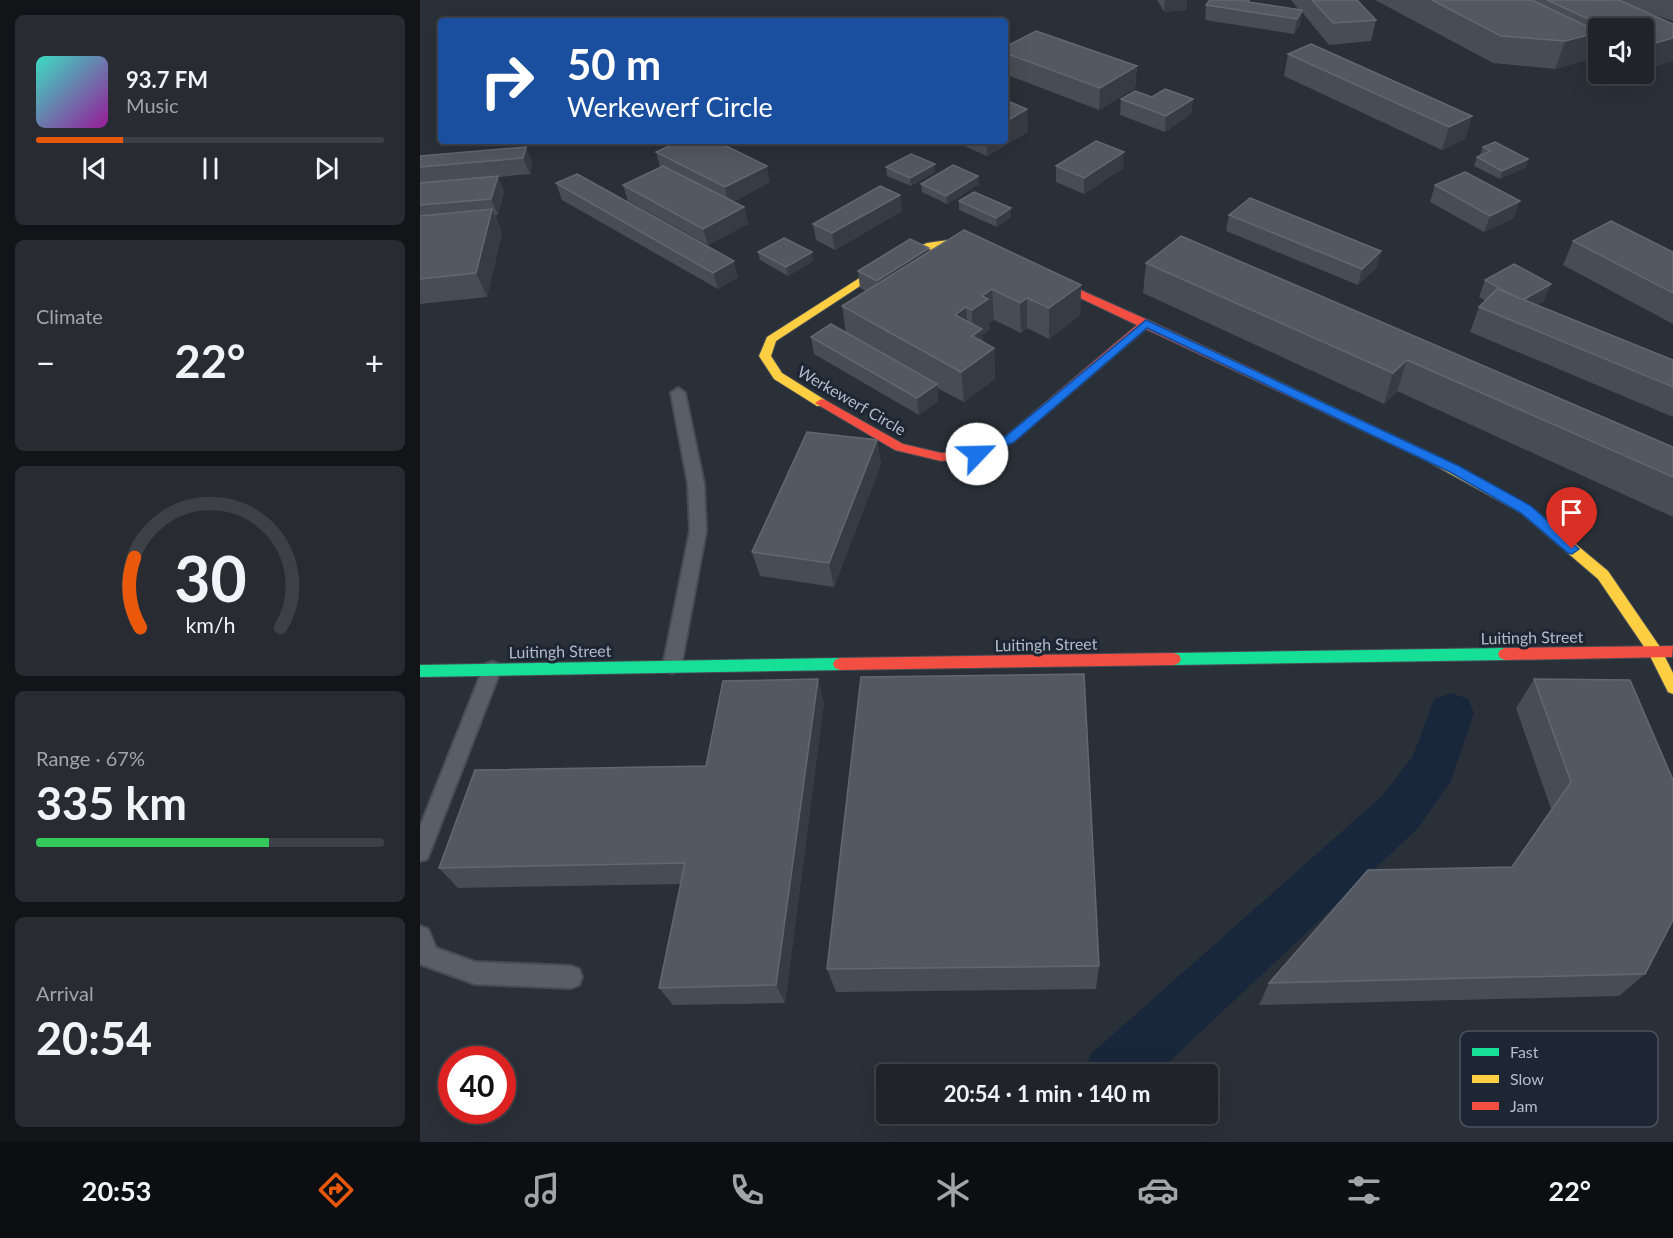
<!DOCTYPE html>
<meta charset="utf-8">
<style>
:root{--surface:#20242a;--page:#282c32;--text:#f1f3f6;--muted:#a2a4a8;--line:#3d4147;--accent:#ea580c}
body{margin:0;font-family:Lato,sans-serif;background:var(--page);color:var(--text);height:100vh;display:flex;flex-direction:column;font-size:22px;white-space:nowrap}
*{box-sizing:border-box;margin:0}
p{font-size:20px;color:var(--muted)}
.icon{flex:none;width:33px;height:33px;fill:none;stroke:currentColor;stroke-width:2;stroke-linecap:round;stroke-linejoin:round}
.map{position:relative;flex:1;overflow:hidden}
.panel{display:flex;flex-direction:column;gap:15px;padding:15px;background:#121417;width:420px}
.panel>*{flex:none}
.top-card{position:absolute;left:18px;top:18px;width:570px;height:126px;border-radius:6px;box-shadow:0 6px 24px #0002,0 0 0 2px var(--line);background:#1a4fa0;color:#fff;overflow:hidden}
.buttons{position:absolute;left:1168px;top:18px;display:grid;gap:12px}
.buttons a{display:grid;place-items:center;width:66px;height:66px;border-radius:6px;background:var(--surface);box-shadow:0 6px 24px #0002,0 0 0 2px var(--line);font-size:30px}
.speed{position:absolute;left:18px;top:1046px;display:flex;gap:12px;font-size:30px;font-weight:700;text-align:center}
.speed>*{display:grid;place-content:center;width:78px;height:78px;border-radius:50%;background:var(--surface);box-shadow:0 6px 24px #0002,0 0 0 2px var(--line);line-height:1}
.speed .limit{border:9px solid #d22;background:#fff;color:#111}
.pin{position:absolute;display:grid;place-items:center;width:51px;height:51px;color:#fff;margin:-62px -26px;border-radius:50% 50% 50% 0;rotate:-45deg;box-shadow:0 0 6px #0007}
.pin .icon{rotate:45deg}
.me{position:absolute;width:66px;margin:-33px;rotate:66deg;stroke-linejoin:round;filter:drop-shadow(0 0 4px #0008)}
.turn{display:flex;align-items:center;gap:21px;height:126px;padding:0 30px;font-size:27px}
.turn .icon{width:78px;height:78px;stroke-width:2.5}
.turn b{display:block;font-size:42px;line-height:51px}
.big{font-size:45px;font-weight:700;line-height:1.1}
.panel .widget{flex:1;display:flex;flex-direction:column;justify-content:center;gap:9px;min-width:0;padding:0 21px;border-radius:9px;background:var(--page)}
.panel .dial{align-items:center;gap:0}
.dial svg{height:156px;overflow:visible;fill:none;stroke:var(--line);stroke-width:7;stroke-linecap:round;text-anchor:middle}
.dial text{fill:var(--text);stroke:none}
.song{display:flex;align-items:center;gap:18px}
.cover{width:72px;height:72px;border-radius:9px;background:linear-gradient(135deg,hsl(170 70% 55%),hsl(300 70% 35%))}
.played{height:6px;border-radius:3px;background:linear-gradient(90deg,var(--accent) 25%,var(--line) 25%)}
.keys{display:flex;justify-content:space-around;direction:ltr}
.heat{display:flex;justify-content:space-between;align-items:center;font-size:33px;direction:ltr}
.charge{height:9px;border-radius:4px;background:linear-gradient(90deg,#34c759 67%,var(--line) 0)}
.trip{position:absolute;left:456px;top:1064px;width:342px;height:60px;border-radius:6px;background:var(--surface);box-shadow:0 6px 24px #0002,0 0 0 2px var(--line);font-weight:700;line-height:60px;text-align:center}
.tab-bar{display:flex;height:96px;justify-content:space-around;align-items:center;background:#0d0e11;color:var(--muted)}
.tab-bar .icon{width:42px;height:42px}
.tab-bar .selected{color:var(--accent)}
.tab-bar b{font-size:27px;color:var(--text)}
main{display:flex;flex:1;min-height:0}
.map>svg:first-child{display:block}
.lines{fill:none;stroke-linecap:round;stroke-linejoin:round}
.canal{fill:#19273c;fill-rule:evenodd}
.lane-casing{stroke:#484c55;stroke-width:4}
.fast-casing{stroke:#484c55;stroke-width:2}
.slow-casing{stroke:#484c55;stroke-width:2}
.jam-casing{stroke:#484c55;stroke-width:2}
.lane{fill:#5a5e66;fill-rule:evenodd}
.fast{fill:#16e098;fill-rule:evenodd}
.slow{fill:#ffcf43;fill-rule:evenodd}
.jam{fill:#f24e42;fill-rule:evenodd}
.wall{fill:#474c55}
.shaded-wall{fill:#373c44}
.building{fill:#535861;stroke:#626872;stroke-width:1.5}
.route{fill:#1a73e8;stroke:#114b97;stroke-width:1.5}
.labels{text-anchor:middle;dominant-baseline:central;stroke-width:6;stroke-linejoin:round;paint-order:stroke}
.street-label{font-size:16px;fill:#b4bcc9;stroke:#1d2633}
.key{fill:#1d2633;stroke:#4a5360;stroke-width:1.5}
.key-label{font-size:16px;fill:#b4bcc9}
</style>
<main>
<section class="panel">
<div class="widget">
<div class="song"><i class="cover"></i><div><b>93.7 FM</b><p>Music</p></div></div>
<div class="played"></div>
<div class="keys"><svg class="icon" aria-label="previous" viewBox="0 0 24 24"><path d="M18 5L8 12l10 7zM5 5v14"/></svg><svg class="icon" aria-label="pause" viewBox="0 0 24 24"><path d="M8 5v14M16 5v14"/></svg><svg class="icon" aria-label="next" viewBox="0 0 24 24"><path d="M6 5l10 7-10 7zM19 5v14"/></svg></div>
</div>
<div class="widget"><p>Climate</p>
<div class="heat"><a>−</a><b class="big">22°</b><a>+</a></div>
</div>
<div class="widget dial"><svg viewBox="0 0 100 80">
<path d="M14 69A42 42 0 1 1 86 69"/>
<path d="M14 69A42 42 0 0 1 11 33" stroke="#ea580c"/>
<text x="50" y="56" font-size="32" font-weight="700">30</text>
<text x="50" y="72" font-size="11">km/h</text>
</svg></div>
<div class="widget"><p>Range · 67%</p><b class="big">335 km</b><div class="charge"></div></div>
<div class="widget"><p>Arrival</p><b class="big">20:54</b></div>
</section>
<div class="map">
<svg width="1253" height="1142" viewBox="0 0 1253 1142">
<rect width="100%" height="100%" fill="#2a3038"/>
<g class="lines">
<polygon class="canal" points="1031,693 1048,699 1054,713 1031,781 998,828 736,1074 663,1074 672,1053 962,796 993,756 1014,699"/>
<g class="lane-casing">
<g id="lane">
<polygon points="258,388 265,393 284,484 286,531 261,666 258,671 252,673 246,671 243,666 270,531 268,484 251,393"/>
<polygon points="72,662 78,664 81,669 10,852 7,859 0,861 0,827 63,669 66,664"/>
<polygon points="0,926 8,929 16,948 55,962 151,966 159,969 162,977 159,985 151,988 55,984 0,964"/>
</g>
</g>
<g class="fast-casing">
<g id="fast">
<polygon points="1085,648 1090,650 1092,654 1090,658 1085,660 754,665 749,663 747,659 749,655 754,653"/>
<polygon points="420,658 425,660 427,664 425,668 420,670 0,677 0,665"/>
</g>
</g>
<g class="slow-casing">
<g id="slow">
<polygon points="528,240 547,241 573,250 568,253 547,247 528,246 498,252 466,269 356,341 351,356 362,373 405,400 407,403 405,406 397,406 354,379 339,356 347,337 474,256 507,243"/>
<polygon points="1011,454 1111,507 1188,571 1240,647 1253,673 1253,694 1248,692 1229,654 1178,579 1101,513 1007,461 1005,458"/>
</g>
</g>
<g class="jam-casing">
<g id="jam">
<polygon points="620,272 730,321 1015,455 1017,458 1011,462 1007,461 726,329 594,442 557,458 521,461 475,450 395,403 401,399 405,400 483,444 521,453 555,450 586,436 717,325 616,277 616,273"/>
<polygon points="1253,646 1252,657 1085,660 1080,658 1078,654 1080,650 1085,648"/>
<polygon points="754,653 759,655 761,659 759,663 754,665 420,670 415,668 413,664 415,660 420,658"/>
</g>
</g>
<use href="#lane" class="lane"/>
<use href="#fast" class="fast"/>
<use href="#slow" class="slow"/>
<use href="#jam" class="jam"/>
</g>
<g class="wall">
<polygon points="737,0 767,0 766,10 744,12"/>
<polygon points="871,0 937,0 956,20 951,41 909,45 882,12 880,25 874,34 785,20 786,5 829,2 879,10"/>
<polygon points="955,0 1253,0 1253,21 1226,12 1224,70 1224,28 1179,28 1179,57 1171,53 1169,59 1135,69 1073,63"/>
<polygon points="585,47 717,66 715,88 679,110 585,74"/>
<polygon points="868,54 1052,116 1045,139 1022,150 864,76"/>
<polygon points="732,97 773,99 771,114 745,132 700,115 701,99"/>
<polygon points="607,109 608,132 567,156 533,141 585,141"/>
<polygon points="106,147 112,163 110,174 78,177 84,192 78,215 75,215 82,233 67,297 0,304 0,156"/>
<polygon points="1063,147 1108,159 1106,167 1080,179 1054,166 1057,157 1061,156 1060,155"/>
<polygon points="236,152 350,182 313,202 324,207 328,224 288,245 208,201 203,185 240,167"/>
<polygon points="636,166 703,168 664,194 636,182"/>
<polygon points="466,167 515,172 491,186 467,176"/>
<polygon points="136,183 318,277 298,289 142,200"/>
<polygon points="501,184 559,184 527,204 502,192"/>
<polygon points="1015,185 1094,218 1064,232 1010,202"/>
<polygon points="480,195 482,211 415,250 396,240 393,224"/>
<polygon points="539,201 591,208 591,217 577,227 539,210"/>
<polygon points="809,215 957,267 938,285 806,231"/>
<polygon points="1153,241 1253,252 1253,324 1143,265"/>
<polygon points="509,248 509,252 661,285 660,315 629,339 607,328 601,333 574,320 569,323 570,330 562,335 563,342 574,348 575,379 544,402 517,388 518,401 499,415 394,354 391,337 426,333 422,306 446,291 440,288 438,271"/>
<polygon points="338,252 393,261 368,276 340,260"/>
<polygon points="726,263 1253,447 1253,517 977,391 964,404 723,293"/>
<polygon points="1065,280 1124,301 1116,305 1253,360 1253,417 1050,332 1059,307 1066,301 1059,297"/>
<polygon points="457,440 461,464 414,587 340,576 332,552"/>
<polygon points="1114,679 1225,974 1199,996 839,1005 849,983 1091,867 1131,809 1096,708"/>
<polygon points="404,702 365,1003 253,1005 239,988 261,884 38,888 19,868 286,766"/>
<polygon points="679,966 676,989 416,992 407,969"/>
</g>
<g class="shaded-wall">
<polygon points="745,0 767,0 766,10 744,12"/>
<polygon points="882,10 880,25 874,34 877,19"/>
<polygon points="1179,32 1169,59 1135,69 1145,41"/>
<polygon points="1253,38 1253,61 1224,70 1224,49 1225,46"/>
<polygon points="717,66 715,88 679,110 680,88"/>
<polygon points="773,99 771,114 745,132 746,116"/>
<polygon points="607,109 608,132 567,156 567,141 585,141 585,122"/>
<polygon points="1052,116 1045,139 1022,150 1029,127"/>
<polygon points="106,147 112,163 110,174 103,158"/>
<polygon points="704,152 703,168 664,194 664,178"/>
<polygon points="1108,159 1106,167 1080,179 1082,171"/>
<polygon points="515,164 515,172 491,186 490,178"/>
<polygon points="347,166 350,182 309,204 305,187"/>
<polygon points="78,176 84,192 78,215 71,199"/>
<polygon points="558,176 559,184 527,204 526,196"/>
<polygon points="480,195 482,211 415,250 412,233"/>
<polygon points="1100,201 1094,218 1064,232 1070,216"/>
<polygon points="324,207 328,224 288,245 283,229"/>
<polygon points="591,208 591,217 577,227 576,218"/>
<polygon points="72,209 82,233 67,297 56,273"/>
<polygon points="509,248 511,265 459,298 457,281"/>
<polygon points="961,251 957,267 938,285 942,269"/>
<polygon points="392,252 393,261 368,276 366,267"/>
<polygon points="314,261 318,277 298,289 293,273"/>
<polygon points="1131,284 1124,301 1095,318 1102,301"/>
<polygon points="661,285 660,315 629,339 629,308"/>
<polygon points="572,289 574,320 569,323 570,330 562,335 564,356 574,348 575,379 544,402 541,372 552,336 553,335 552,310 562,296"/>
<polygon points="607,298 607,328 601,333 600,303"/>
<polygon points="546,307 548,338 535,315"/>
<polygon points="987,360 977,391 964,404 973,373"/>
<polygon points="517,384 518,401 499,415 497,398"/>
<polygon points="457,440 461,464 414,587 409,563"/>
<polygon points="398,679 404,702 365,1003 356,985"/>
</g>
<g class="building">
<polygon points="790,0 829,0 828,2 882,10 877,19 786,5"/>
<polygon points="892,0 937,0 956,20 913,23"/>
<polygon points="1012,0 1112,0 1179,32 1145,41 1081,36"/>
<polygon points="1127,0 1199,0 1253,24 1253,38 1225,46 1224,46 1224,28 1188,28"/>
<polygon points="616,31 717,66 680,88 585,53 585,47"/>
<polygon points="891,44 1052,116 1029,127 868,54"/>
<polygon points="745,89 773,99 746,116 701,99 715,91 732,97"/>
<polygon points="585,100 607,109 585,122"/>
<polygon points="260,141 296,141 347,166 305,187 236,152"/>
<polygon points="676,141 704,152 664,178 636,166"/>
<polygon points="1075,142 1108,159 1082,171 1057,157 1071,151 1063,147"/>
<polygon points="106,147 103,158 0,167 0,156"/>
<polygon points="491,154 515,164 490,178 466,167"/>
<polygon points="533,165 558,176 526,196 501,184"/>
<polygon points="243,166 324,207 283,229 203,185"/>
<polygon points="1045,172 1100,201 1070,216 1015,185"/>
<polygon points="157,174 314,261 293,273 136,183"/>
<polygon points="78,176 71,199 0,205 0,183"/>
<polygon points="460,186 480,195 412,233 393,224"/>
<polygon points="554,192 591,208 576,218 539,201"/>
<polygon points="830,198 961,251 942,269 809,215"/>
<polygon points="72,209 56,273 0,279 0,216"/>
<polygon points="1191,221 1253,252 1253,293 1153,241"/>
<polygon points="544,230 661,285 629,308 607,298 600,303 572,289 562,296 568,299 552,310 546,307 535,315 562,329 552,336 574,348 541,372 422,306"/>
<polygon points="761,236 1253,447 1253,477 987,360 973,373 726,263"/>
<polygon points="364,238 392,252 366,267 338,252"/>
<polygon points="490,239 509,248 457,281 438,271"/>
<polygon points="1094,264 1131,284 1103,300 1092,295 1065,280"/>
<polygon points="1077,289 1253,360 1253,387 1059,307"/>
<polygon points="411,324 517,384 497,398 391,337"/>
<polygon points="387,432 457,440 409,563 332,552"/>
<polygon points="664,674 679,966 407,969 441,677"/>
<polygon points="398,679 356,985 239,988 265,863 19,868 55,770 286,766 303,681"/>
<polygon points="1114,679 1210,680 1253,780 1253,920 1225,974 849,983 948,870 1092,867 1151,782"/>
</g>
<polygon class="route" points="726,320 1039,466 1111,506 1159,549 1152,554 1148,553 1101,513 1030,472 727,328 594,442 561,457 552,457 552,451 586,436"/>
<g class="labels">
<g class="street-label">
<text transform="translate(432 400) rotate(30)">Werkewerf Circle</text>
<text transform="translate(1112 637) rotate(-1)">Luitingh Street</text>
<text transform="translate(626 644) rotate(-1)">Luitingh Street</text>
<text transform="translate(140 651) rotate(-1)">Luitingh Street</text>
</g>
</g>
<rect x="1040" y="1031" width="198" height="96" rx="9" class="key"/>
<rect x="1052" y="1048" width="27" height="8" fill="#16e098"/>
<rect x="1052" y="1075" width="27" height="8" fill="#ffcf43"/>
<rect x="1052" y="1102" width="27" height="8" fill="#f24e42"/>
<g class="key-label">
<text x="1090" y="1058">Fast</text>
<text x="1090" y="1085">Slow</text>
<text x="1090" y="1112">Jam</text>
</g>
</svg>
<div class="buttons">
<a><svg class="icon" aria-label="sound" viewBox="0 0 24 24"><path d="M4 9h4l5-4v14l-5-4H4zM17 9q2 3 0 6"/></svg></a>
</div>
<div class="speed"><div class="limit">40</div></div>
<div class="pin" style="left:1152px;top:549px;background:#d93025"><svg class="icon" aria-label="arrive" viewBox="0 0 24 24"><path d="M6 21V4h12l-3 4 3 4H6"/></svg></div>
<svg class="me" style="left:557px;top:454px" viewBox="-20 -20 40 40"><circle r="19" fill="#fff"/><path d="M0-13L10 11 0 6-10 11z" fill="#1a73e8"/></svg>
<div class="trip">20:54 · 1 min · 140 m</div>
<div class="top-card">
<div class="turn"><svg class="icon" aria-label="right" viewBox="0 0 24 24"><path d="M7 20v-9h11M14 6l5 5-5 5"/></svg><div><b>50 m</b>Werkewerf Circle</div></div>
</div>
</div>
</main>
<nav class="tab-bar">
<b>20:53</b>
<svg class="icon selected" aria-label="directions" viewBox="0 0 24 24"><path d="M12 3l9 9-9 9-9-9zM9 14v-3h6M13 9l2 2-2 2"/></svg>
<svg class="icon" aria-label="music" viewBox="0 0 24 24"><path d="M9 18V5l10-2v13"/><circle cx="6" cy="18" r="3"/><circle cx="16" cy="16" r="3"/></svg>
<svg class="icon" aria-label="phone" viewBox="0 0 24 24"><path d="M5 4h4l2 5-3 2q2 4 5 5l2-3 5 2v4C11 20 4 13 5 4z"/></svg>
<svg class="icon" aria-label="climate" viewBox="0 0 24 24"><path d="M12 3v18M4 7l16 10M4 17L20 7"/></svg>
<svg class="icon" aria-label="car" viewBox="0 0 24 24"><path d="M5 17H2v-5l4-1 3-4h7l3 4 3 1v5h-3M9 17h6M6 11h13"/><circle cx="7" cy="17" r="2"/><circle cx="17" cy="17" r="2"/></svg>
<svg class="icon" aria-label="filters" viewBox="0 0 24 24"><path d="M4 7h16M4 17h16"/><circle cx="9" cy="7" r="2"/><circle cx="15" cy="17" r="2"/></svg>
<b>22°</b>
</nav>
